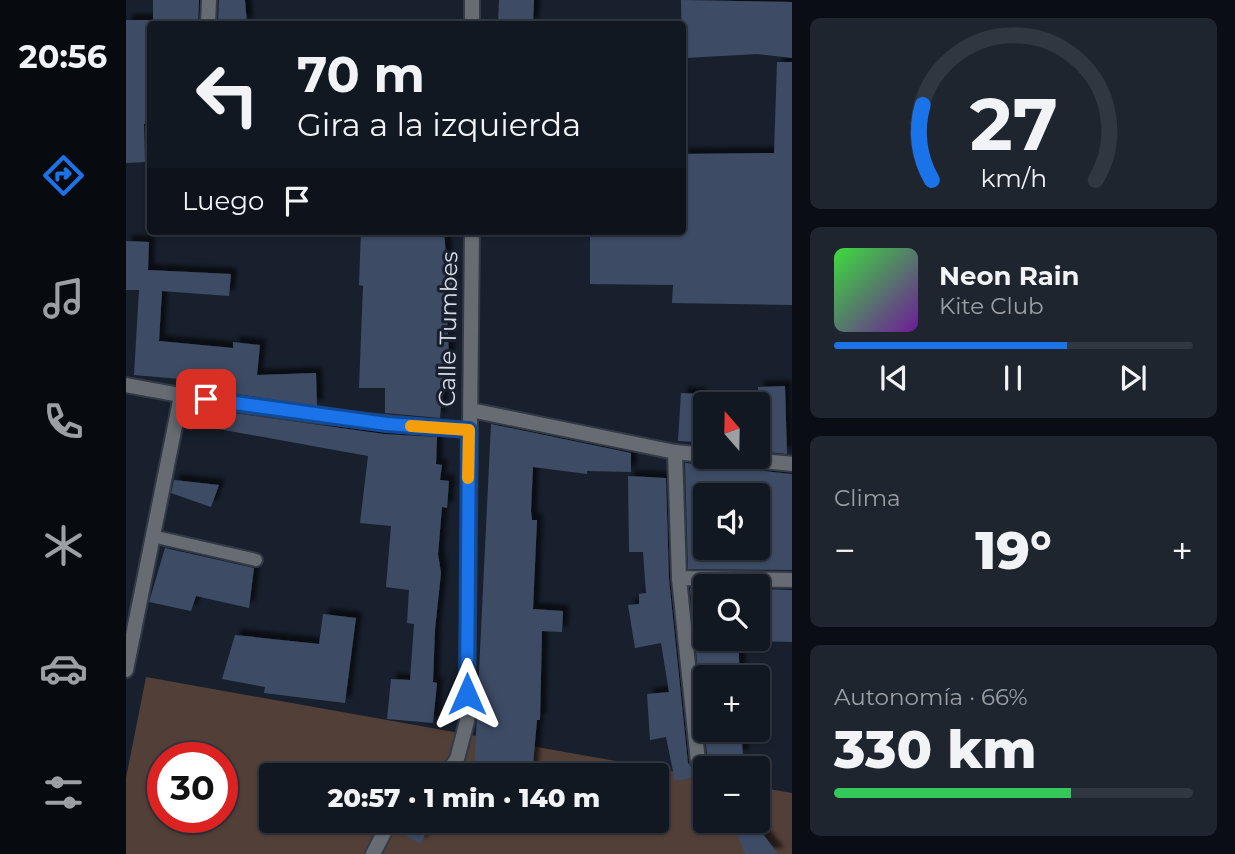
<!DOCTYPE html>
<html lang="es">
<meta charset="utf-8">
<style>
:root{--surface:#121822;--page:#1f252f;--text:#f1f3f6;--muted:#9ca0a5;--line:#313740;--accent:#1a73e8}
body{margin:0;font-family:Montserrat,sans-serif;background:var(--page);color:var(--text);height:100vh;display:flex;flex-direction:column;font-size:26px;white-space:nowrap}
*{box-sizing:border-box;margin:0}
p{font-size:23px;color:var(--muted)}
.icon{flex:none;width:38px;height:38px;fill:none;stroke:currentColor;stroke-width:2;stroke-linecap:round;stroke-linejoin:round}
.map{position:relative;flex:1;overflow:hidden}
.panel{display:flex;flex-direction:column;gap:18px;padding:18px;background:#0a0d13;width:443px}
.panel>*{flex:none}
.guide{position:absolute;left:21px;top:21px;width:539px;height:214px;border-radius:7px;box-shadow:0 2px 5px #0004,0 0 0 2px var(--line);background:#121822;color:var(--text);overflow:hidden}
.needle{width:46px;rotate:340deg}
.buttons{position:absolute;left:567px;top:392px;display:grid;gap:14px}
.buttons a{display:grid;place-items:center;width:77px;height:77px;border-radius:7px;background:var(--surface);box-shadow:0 2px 5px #0004,0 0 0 2px var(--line);font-size:35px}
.speed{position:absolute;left:21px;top:742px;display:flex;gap:14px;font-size:35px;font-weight:700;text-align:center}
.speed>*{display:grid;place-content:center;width:91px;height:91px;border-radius:50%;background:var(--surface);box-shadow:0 2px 5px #0004,0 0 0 2px var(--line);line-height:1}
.speed .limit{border:10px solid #d22;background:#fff;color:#111}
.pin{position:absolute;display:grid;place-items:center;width:60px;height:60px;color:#fff;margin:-30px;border-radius:14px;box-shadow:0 4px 10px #0006}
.me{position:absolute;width:77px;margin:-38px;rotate:0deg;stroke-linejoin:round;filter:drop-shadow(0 0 5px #0008)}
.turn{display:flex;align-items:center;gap:24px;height:147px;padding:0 35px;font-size:32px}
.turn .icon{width:91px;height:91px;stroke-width:2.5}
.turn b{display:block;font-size:49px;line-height:60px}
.then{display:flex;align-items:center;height:66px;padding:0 35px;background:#0003;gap:14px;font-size:26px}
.big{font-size:52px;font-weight:800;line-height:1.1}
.panel .card{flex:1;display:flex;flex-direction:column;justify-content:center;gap:10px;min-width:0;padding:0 24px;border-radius:10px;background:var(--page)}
.panel .dial{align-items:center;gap:0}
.dial svg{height:182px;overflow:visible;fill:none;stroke:var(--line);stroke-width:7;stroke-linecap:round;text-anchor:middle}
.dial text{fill:var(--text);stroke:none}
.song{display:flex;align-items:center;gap:21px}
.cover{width:84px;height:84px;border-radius:10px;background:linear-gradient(135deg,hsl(120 70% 55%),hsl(280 70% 35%))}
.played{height:7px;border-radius:4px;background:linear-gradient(90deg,var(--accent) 65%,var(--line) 65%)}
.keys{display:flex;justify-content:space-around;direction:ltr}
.heat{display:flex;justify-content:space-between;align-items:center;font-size:38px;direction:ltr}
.charge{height:10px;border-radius:5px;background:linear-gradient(90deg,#34c759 66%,var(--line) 0)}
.trip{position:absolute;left:133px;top:763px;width:410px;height:70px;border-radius:7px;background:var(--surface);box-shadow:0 2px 5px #0004,0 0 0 2px var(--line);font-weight:800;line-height:70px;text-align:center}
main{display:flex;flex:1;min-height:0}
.tabs{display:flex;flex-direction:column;width:126px;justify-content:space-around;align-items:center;background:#070a0e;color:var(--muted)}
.tabs .icon{width:49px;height:49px}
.tabs .on{color:var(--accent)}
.tabs b{font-size:32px;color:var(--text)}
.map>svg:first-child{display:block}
.green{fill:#523f37;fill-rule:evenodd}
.building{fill:#3d4c65;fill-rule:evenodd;filter:url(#shadow)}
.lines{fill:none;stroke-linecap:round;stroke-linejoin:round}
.service-casing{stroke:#333a47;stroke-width:16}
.minor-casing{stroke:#333a47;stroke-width:18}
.service{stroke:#676c73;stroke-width:12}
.minor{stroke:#676c73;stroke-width:14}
.route-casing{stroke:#114b97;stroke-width:18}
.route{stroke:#1a73e8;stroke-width:12}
.slow{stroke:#f59e0b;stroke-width:12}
.labels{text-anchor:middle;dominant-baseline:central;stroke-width:6;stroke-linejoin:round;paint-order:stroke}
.street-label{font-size:23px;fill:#d7dce5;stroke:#18202d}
</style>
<main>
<nav class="tabs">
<b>20:56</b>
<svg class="icon on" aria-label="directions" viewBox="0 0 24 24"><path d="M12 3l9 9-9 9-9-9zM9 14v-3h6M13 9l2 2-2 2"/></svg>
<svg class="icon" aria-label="music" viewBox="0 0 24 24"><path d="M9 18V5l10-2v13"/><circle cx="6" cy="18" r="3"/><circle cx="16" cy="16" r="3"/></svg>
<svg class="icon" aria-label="phone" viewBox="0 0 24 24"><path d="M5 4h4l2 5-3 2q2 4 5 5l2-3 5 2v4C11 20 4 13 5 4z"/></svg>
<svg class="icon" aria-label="climate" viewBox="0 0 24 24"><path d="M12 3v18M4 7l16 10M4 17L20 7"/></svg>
<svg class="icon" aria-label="car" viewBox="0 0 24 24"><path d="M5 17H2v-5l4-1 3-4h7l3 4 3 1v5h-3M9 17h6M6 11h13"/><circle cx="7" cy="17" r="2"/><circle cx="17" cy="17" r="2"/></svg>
<svg class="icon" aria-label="filters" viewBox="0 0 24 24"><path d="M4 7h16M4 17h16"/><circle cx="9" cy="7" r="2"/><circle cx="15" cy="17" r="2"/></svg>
</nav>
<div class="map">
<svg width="667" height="854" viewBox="0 0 667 854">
<defs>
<filter id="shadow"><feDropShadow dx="6" dy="-6" stdDeviation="2" flood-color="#0009"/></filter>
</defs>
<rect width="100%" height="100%" fill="#18202d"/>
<path class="green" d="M20,677L579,777V821H632V787L666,793V854H0V778ZM37,758H96V817H37ZM145,775H530V821H145Z"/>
<g class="building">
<polygon points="27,0 73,0 72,24 27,24"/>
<polygon points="93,0 119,0 121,24 92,24"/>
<polygon points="373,0 408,0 407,24 372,24"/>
<polygon points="555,0 666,2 666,58 631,54 560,58 556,56"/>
<polygon points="0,20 24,20 24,124 18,124 19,162 0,163"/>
<polygon points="651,62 666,62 666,305 546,303 547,285 464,284 464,233 546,234 546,231 556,231 556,154 648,153"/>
<polygon points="235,231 318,231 321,268 327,268 326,289 320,289 323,358 319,358 314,418 259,413 259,388 233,388 237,286 233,285"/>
<polygon points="0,241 23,242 22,270 105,274 103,296 36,291 33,341 107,348 107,342 134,345 131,375 190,373 191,406 77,389 78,381 8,375 13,290 0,290"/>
<polygon points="659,386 661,454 632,451 632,387"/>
<polygon points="555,393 575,394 572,442 552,441"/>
<polygon points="73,408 258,434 311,437 310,464 316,465 314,480 323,481 321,508 316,507 312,554 315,573 309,629 307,682 311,683 307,723 261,719 265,679 284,680 288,624 281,623 283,590 260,587 265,526 234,523 242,456 70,425"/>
<polygon points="365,424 505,453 505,472 461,471 461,474 407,467 405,511 406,520 411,520 407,609 437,611 436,632 416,631 414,720 411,720 406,775 348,775"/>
<path d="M559,463L666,474V570L562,569ZM579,495H632V548H579Z"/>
<polygon points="502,476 540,478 543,579 562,763 573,776 549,781 540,737 524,740 521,694 543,692 535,643 509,648 502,605 513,604 513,594 520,593 517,552 503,552"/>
<polygon points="48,480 93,485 85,507 45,493"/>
<polygon points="39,548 128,568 123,608 70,596 65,611 23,602"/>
<polygon points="564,588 579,588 579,639 612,639 614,677 579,677 579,681 573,682"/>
<polygon points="632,589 666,590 666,642 632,641"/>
<polygon points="197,614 230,618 219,703 138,693 139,687 96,679 109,635 193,644"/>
<polygon points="578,730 615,730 617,755 597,756 599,768 579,768 582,761"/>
<polygon points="274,821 304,821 295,844 270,830"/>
<polygon points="606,821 627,821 652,854 619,854"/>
</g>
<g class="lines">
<g class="service-casing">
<polyline id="service" points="26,536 130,560"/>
</g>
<g class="minor-casing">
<g id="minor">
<polyline points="82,24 83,0"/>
<polyline points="346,24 346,0"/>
<path d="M0,385C113,407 228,422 343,430"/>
<polyline points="345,410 549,452 579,455"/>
<polyline points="549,452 553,578 572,762"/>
<polyline points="596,457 667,464"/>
<polyline points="553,578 667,580"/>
<polyline points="0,670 55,396"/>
<polyline points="320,775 331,759 341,721 346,231"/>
<polyline points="247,854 264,821"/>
</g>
</g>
<use href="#service" class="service"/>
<use href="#minor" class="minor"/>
</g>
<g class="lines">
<g class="route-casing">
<polyline id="route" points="80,399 261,424 343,430 341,694"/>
</g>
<use href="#route" class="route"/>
<polyline class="slow" points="285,426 343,430 342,478"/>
</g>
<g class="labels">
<g class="street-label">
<text transform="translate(322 329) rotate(-89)">Calle Tumbes</text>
</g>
</g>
</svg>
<div class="buttons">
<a><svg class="needle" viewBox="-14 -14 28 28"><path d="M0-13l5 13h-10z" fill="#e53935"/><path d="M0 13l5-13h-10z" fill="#9ca0a5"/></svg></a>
<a><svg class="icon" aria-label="sound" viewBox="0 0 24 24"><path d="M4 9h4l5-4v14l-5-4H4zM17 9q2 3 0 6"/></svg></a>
<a><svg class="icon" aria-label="search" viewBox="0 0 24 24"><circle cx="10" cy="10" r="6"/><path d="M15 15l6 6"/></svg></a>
<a>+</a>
<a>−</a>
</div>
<div class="speed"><div class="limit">30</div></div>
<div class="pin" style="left:80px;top:399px;background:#d93025"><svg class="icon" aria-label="arrive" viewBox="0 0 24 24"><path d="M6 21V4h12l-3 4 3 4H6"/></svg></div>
<svg class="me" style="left:341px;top:694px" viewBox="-20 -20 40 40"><path d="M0-17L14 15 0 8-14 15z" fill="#1a73e8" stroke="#fff" stroke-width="4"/></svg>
<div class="trip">20:57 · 1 min · 140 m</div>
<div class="guide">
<div class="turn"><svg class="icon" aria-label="left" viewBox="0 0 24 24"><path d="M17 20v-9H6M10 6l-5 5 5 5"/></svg><div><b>70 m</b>Gira a la izquierda</div></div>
<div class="then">Luego<svg class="icon" aria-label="arrive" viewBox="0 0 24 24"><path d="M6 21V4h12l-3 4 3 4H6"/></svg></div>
</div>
</div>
<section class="panel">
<div class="card dial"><svg viewBox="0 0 100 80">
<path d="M14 69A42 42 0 1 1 86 69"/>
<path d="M14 69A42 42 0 0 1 10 36" stroke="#1a73e8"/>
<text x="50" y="56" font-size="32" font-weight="700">27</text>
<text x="50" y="72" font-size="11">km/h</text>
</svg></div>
<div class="card">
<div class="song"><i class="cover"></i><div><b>Neon Rain</b><p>Kite Club</p></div></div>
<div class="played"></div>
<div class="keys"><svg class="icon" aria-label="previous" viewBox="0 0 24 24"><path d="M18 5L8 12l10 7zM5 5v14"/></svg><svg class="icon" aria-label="pause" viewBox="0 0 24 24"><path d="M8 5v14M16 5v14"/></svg><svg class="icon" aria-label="next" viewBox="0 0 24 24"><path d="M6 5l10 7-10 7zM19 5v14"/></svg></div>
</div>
<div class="card"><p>Clima</p>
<div class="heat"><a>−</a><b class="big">19°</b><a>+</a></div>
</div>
<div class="card"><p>Autonomía · 66%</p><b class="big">330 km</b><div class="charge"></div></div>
</section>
</main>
